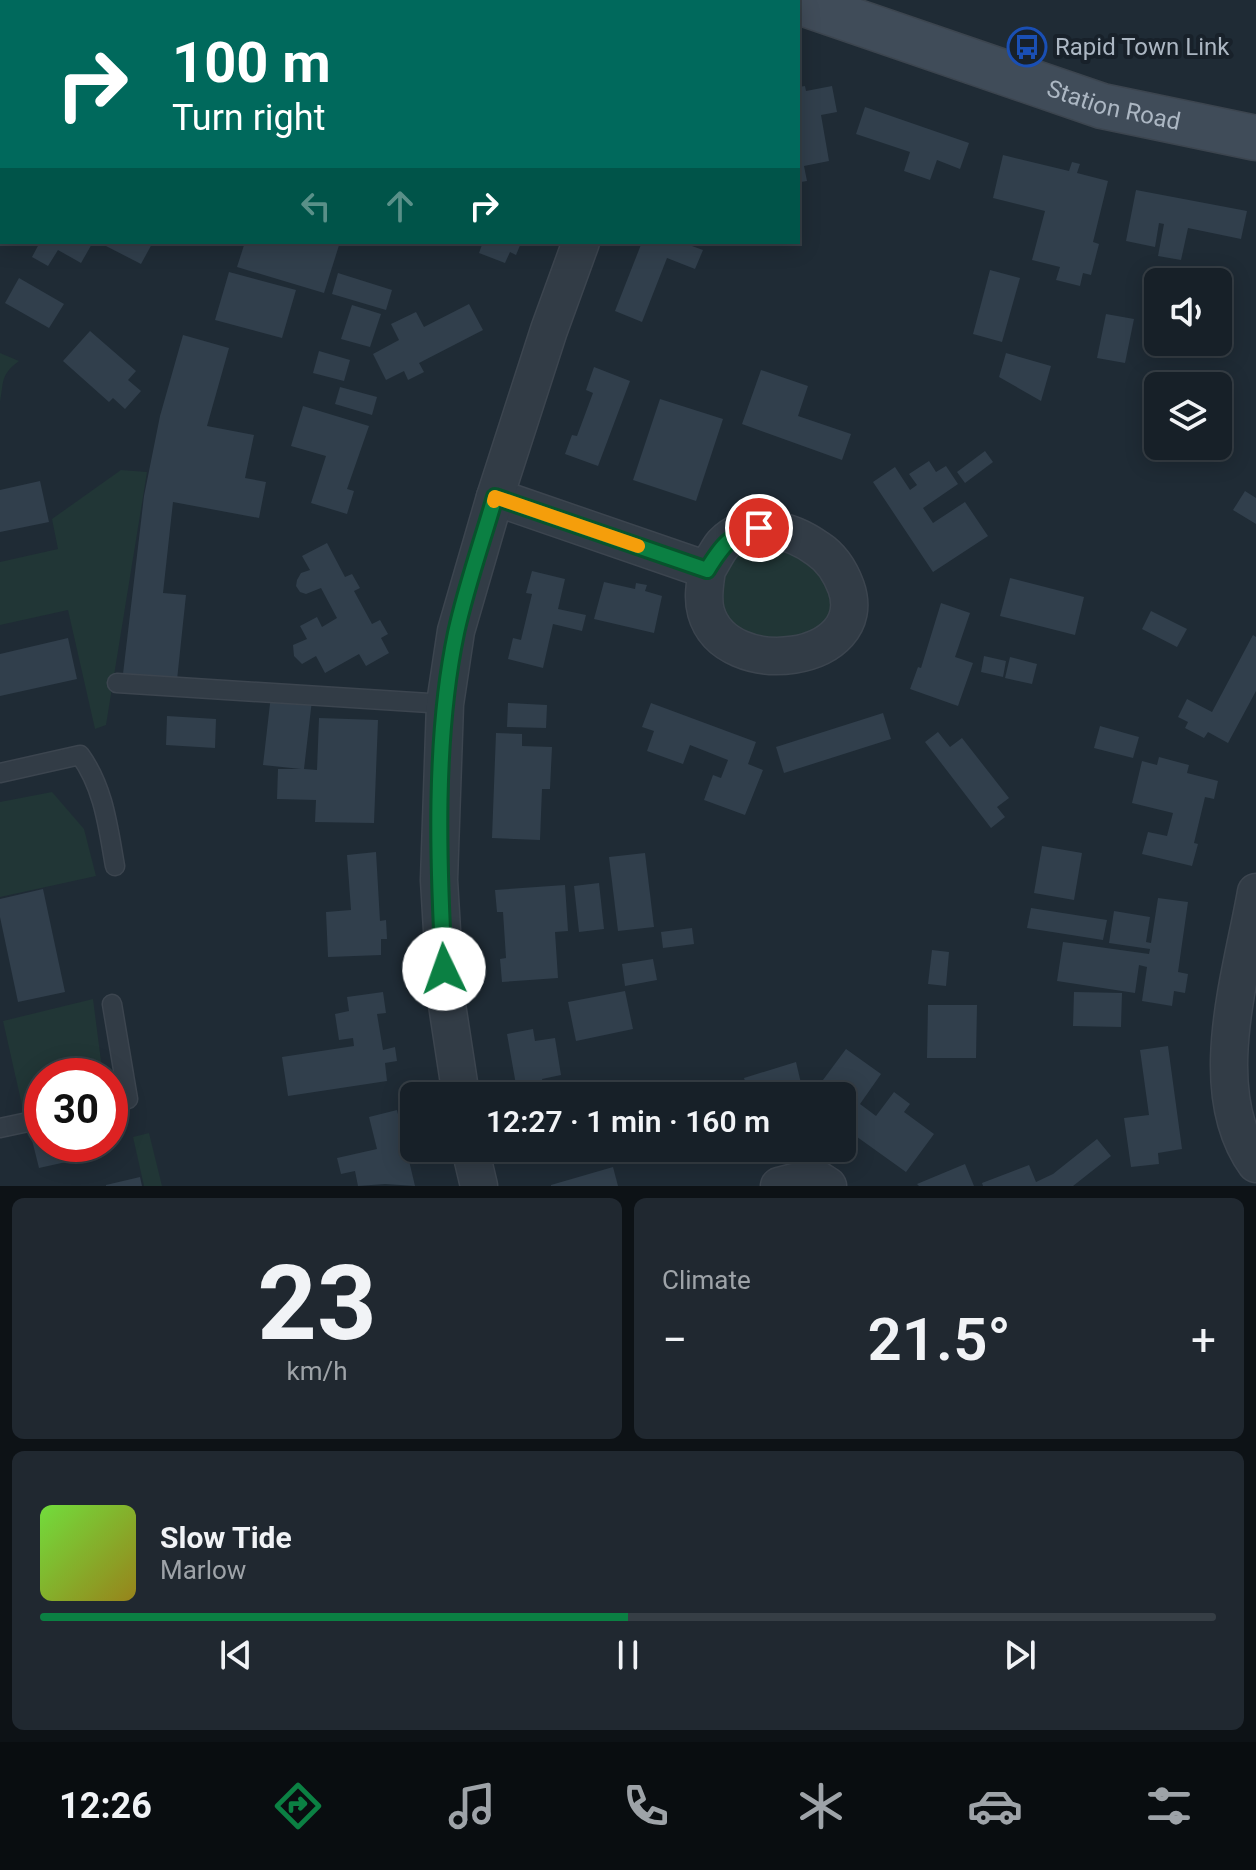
<!DOCTYPE html>
<meta charset="utf-8">
<style>
:root{--surface:#172028;--page:#202830;--text:#f1f3f6;--muted:#9ea3a8;--line:#363e45;--accent:#0b8043}
body{margin:0;font-family:Roboto,sans-serif;background:var(--page);color:var(--text);height:100vh;display:flex;flex-direction:column;font-size:30px;white-space:nowrap}
*{box-sizing:border-box;margin:0}
p{font-size:26px;color:var(--muted)}
.icon{flex:none;width:44px;height:44px;fill:none;stroke:currentColor;stroke-width:2;stroke-linecap:round;stroke-linejoin:round}
.map{position:relative;height:1186px;overflow:hidden}
.panel{display:flex;flex-direction:column;gap:12px;padding:12px;background:#0d1216;flex:1}
.panel>*{flex:none}
.banner{position:absolute;left:0px;top:0px;width:800px;height:244px;box-shadow:0 4px 20px #0003,0 0 0 2px var(--line);background:#00695c;color:#fff;overflow:hidden}
.buttons{position:absolute;left:1144px;top:268px;display:grid;gap:16px}
.buttons a{display:grid;place-items:center;width:88px;height:88px;border-radius:12px;background:var(--surface);box-shadow:0 4px 20px #0003,0 0 0 2px var(--line);font-size:40px}
.speed{position:absolute;left:24px;top:1058px;display:flex;gap:16px;font-size:40px;font-weight:700;text-align:center}
.speed>*{display:grid;place-content:center;width:104px;height:104px;border-radius:50%;background:var(--surface);box-shadow:0 4px 20px #0003,0 0 0 2px var(--line);line-height:1}
.speed .limit{border:12px solid #d22;background:#fff;color:#111}
.pin{position:absolute;display:grid;place-items:center;width:68px;height:68px;color:#fff;margin:-34px;border:4px solid #fff;border-radius:50%;box-shadow:0 2px 8px #0007}
.me{position:absolute;width:88px;margin:-44px;rotate:357deg;stroke-linejoin:round;filter:drop-shadow(0 0 6px #0008)}
.turn{display:flex;align-items:center;gap:28px;height:168px;padding:0 40px;font-size:36px}
.turn .icon{width:104px;height:104px;stroke-width:2.5}
.turn b{display:block;font-size:56px;line-height:68px}
.lanes{display:flex;align-items:center;height:76px;padding:0 40px;background:#0003;justify-content:center;gap:40px;direction:ltr}
.lanes .off{opacity:.35}
.big{font-size:60px;font-weight:600;line-height:1.1}
.panel .widget{flex:1;display:flex;flex-direction:column;justify-content:center;gap:12px;min-width:0;padding:0 28px;border-radius:12px;background:var(--page)}
.panel .dial{align-items:center;gap:0}
.dial b{font-size:104px;line-height:1}
.song{display:flex;align-items:center;gap:24px}
.cover{width:96px;height:96px;border-radius:12px;background:linear-gradient(135deg,hsl(100 70% 55%),hsl(50 70% 35%))}
.played{height:8px;border-radius:4px;background:linear-gradient(90deg,var(--accent) 50%,var(--line) 50%)}
.keys{display:flex;justify-content:space-around;direction:ltr}
.heat{display:flex;justify-content:space-between;align-items:center;font-size:44px;direction:ltr}
.panel .tiles{flex:1;display:grid;gap:12px;grid-template-columns:1fr 1fr}
.widget:last-child{grid-column:span 2}
.trip{position:absolute;left:400px;top:1082px;width:456px;height:80px;border-radius:12px;background:var(--surface);box-shadow:0 4px 20px #0003,0 0 0 2px var(--line);font-weight:600;line-height:80px;text-align:center}
.menu{display:flex;height:128px;justify-content:space-around;align-items:center;background:#090d10;color:var(--muted)}
.menu .icon{width:56px;height:56px}
.menu .on{color:var(--accent)}
.menu b{font-size:36px;color:var(--text)}
.map>svg:first-child{display:block}
.green{fill:#213636}
.building{fill:#313f4c}
.lines{fill:none;stroke-linecap:round;stroke-linejoin:round}
.lane-casing{stroke:#3c454f;stroke-width:21}
.street-casing{stroke:#3c454f;stroke-width:39}
.secondary-casing{stroke:#3c454f;stroke-width:47}
.lane{stroke:#323c46;stroke-width:18}
.street{stroke:#323c46;stroke-width:36}
.secondary{stroke:#404c59;stroke-width:44}
.route-casing{stroke:#07532c;stroke-width:20}
.route{stroke:#0b8043;stroke-width:14}
.slow{stroke:#f59e0b;stroke-width:14}
.labels{text-anchor:middle;dominant-baseline:central;stroke-width:8;stroke-linejoin:round;paint-order:stroke}
.poi-label{font-size:24px;fill:#acb7c3;stroke:#18212a;text-anchor:start}
.street-label{font-size:24px;fill:#acb7c3;stroke:#18212a}
</style>
<div class="map">
<svg width="1256" height="1186" viewBox="0 0 1256 1186">
<rect width="100%" height="100%" fill="#1f2b35"/>
<g class="green">
<path d="M0,353L19,361C0,375 4,382 0,402Z"/>
<polygon points="121,470 147,472 106,725 95,729 68,610 0,625 0,562 58,549 52,519"/>
<polygon points="765,536 830,571 835,621 791,646 726,625 718,577 721,566"/>
<polygon points="52,792 84,829 96,876 0,897 0,802"/>
<polygon points="93,999 103,1076 42,1076 42,1101 22,1105 3,1021"/>
<polygon points="149,1133 162,1186 144,1186 133,1137"/>
</g>
<g class="building">
<polygon points="805,86 806,91 832,86 837,112 821,115 829,161 804,166 807,181 801,182 801,205 798,205 798,87"/>
<polygon points="865,107 969,143 960,169 937,160 930,180 904,171 910,152 856,134"/>
<polygon points="1003,155 1069,171 1072,162 1080,164 1077,173 1108,181 1093,242 1099,244 1091,275 1083,273 1080,286 1056,280 1060,267 1032,260 1045,211 993,198"/>
<polygon points="1136,190 1247,211 1241,239 1188,228 1181,260 1158,256 1164,224 1159,223 1155,247 1126,241"/>
<polygon points="40,242 93,242 81,263 58,250 48,266 32,257"/>
<polygon points="108,242 153,242 141,264 106,246"/>
<polygon points="245,242 340,242 324,293 237,267"/>
<polygon points="483,242 519,242 521,243 516,255 510,252 505,263 479,253"/>
<polygon points="642,242 681,242 703,250 695,269 667,258 642,322 615,311"/>
<polygon points="990,270 1020,278 1002,342 973,334"/>
<polygon points="229,272 296,290 282,338 215,320"/>
<polygon points="338,273 392,290 386,310 332,294"/>
<polygon points="19,278 64,304 49,328 5,303"/>
<polygon points="469,304 483,330 419,363 424,372 408,380 404,371 386,380 373,354 399,340 391,324 416,312 424,327"/>
<polygon points="352,305 381,314 370,347 341,339"/>
<polygon points="1106,314 1134,319 1125,363 1097,358"/>
<polygon points="90,331 136,371 128,380 141,391 125,409 113,398 109,402 63,361"/>
<polygon points="183,335 229,348 207,426 254,435 245,478 266,482 259,518 173,502 163,593 186,595 177,680 123,674 144,496 160,416"/>
<polygon points="319,351 350,360 344,381 313,373"/>
<polygon points="1006,353 1051,366 1041,401 999,377"/>
<polygon points="594,367 630,381 598,466 565,454 572,435 577,436 593,393 586,390"/>
<polygon points="761,370 808,386 798,416 851,434 842,460 742,424"/>
<polygon points="340,387 377,397 372,415 335,404"/>
<polygon points="660,399 723,419 696,501 633,480"/>
<polygon points="303,406 369,426 347,489 354,491 347,514 311,503 326,456 291,446"/>
<polygon points="985,451 993,462 965,483 957,472"/>
<polygon points="929,461 936,472 946,466 958,484 923,508 933,523 965,502 988,536 933,572 873,482 895,467 910,490 917,485 909,474"/>
<polygon points="40,481 49,522 0,532 0,490"/>
<polygon points="1245,491 1256,498 1256,524 1233,510"/>
<polygon points="327,543 345,577 352,574 360,588 354,591 372,624 380,620 388,634 381,638 389,653 366,666 359,654 325,673 316,656 302,664 294,656 293,645 307,639 300,626 317,617 322,627 337,618 321,588 306,594 300,592 296,586 297,580 301,573 310,570 302,556"/>
<polygon points="532,571 565,579 558,609 586,615 582,631 553,624 543,668 508,659 513,638 521,640 532,594 526,593"/>
<polygon points="1010,578 1084,597 1075,635 1000,616"/>
<polygon points="604,582 635,589 636,583 647,585 645,591 662,596 654,633 594,619"/>
<polygon points="941,603 970,613 955,657 973,663 958,706 910,689 918,667 921,668"/>
<polygon points="1151,611 1187,629 1177,647 1142,629"/>
<polygon points="1253,635 1256,637 1256,691 1228,743 1208,732 1204,738 1185,728 1188,722 1178,717 1187,699 1212,712"/>
<polygon points="68,638 77,679 0,696 0,654"/>
<polygon points="984,656 1006,661 1003,677 981,672"/>
<polygon points="1010,657 1037,664 1032,684 1005,678"/>
<polygon points="271,695 312,700 304,769 317,770 319,718 378,720 374,823 315,822 316,800 277,799 278,769 301,769 263,765"/>
<polygon points="508,703 547,705 546,728 507,727"/>
<polygon points="651,703 756,742 748,764 763,770 745,815 704,800 713,775 721,778 728,760 690,745 683,764 647,751 654,731 642,727"/>
<polygon points="883,713 891,739 784,773 776,747"/>
<polygon points="167,716 216,719 215,748 166,745"/>
<polygon points="1100,726 1139,737 1133,758 1094,748"/>
<polygon points="938,732 950,747 962,738 1009,798 997,807 1005,817 991,828 925,742"/>
<polygon points="496,733 522,734 522,746 552,747 550,789 542,789 540,840 492,838"/>
<polygon points="1159,757 1189,765 1187,773 1218,781 1214,799 1205,797 1194,843 1198,844 1192,866 1142,854 1148,832 1167,836 1173,813 1132,803 1142,761 1157,765"/>
<polygon points="1042,846 1082,853 1074,900 1034,893"/>
<polygon points="376,852 380,921 386,920 387,939 381,939 381,955 328,957 326,912 351,910 347,855"/>
<polygon points="645,853 654,927 618,931 609,857"/>
<polygon points="599,883 604,929 579,932 574,886"/>
<polygon points="565,885 568,931 555,932 558,978 502,982 500,959 506,958 503,912 497,912 495,890"/>
<polygon points="43,889 65,992 18,1002 0,917 0,899"/>
<polygon points="1158,898 1188,902 1178,972 1188,974 1185,993 1174,991 1172,1006 1142,1001 1147,967 1139,965 1135,993 1057,981 1063,942 1149,954 1150,949 1109,943 1114,911 1150,917 1146,942 1151,943"/>
<polygon points="1031,908 1107,920 1103,940 1027,928"/>
<polygon points="692,928 694,944 663,948 661,932"/>
<polygon points="932,950 949,952 946,986 928,984"/>
<polygon points="653,959 657,980 625,986 622,964"/>
<polygon points="625,991 633,1029 576,1041 568,1002"/>
<polygon points="383,992 386,1013 377,1014 383,1050 395,1047 397,1061 385,1063 387,1081 288,1096 282,1057 354,1046 353,1038 339,1040 335,1014 349,1011 347,997"/>
<polygon points="1074,992 1122,993 1121,1027 1073,1026"/>
<polygon points="928,1005 977,1005 976,1058 927,1058"/>
<polygon points="533,1029 535,1041 555,1038 561,1075 542,1079 544,1088 560,1085 563,1096 518,1096 507,1034"/>
<polygon points="1168,1046 1182,1149 1158,1153 1159,1164 1131,1167 1124,1118 1149,1115 1140,1050"/>
<polygon points="846,1049 881,1074 860,1104 876,1116 894,1092 910,1104 904,1112 934,1134 906,1172 846,1129 842,1133 842,1096 826,1096 830,1091 820,1084"/>
<polygon points="796,1062 804,1096 750,1096 744,1078"/>
<polygon points="739,1087 741,1096 710,1096 710,1095"/>
<polygon points="397,1110 415,1186 385,1184 358,1186 355,1171 341,1174 337,1158 377,1149 369,1117"/>
<polygon points="42,1137 42,1144 72,1144 75,1160 39,1168 32,1140"/>
<polygon points="1097,1139 1111,1156 1073,1186 983,1186 982,1183 1029,1165 1036,1182 1053,1174"/>
<polygon points="965,1164 974,1186 919,1186 917,1184"/>
<polygon points="613,1167 618,1186 551,1186 551,1185"/>
<polygon points="140,1177 142,1186 106,1186 106,1185"/>
</g>
<g class="lines">
<g class="lane-casing">
<g id="lane">
<polyline points="117,683 445,704"/>
<path d="M0,773L80,755C104,788 108,827 115,866"/>
<polyline points="110,1103 128,1099 112,1004"/>
<polyline points="0,1128 42,1119"/>
</g>
</g>
<g class="street-casing">
<g id="street">
<polyline points="182,2 183,0"/>
<polyline points="679,2 680,0"/>
<path d="M495,497L707,570C712,562 717,551 723,544C749,517 792,530 818,549C832,558 840,571 846,587C873,663 726,683 706,612C702,598 705,584 707,570"/>
<path d="M1256,892C1242,973 1203,1091 1256,1164"/>
<polyline points="461,1096 446,998 439,880 445,704 456,631 495,497 549,330 581,242"/>
<polyline points="470,1148 479,1186"/>
<polyline points="779,1186 814,1177 828,1186"/>
</g>
</g>
<g class="secondary-casing">
<g id="secondary">
<path id="s1" d="M793,0L1102,106L1256,138"/>
</g>
</g>
<use href="#lane" class="lane"/>
<use href="#street" class="street"/>
<use href="#secondary" class="secondary"/>
</g>
<g class="lines">
<g class="route-casing">
<path id="route" d="M444,969C438,862 434,738 456,633C466,587 482,542 495,497L707,570C723,544 729,536 759,528"/>
</g>
<use href="#route" class="route"/>
<polyline class="slow" points="494,501 495,497 638,546"/>
</g>
<defs>
<g id="bus-ring" transform="scale(2)"><circle r="9.5" fill="#18212a" stroke="#1a4fb4" stroke-width="1.5"/><path d="M-5-6H5V4H4V6H2V4H-2V6H-4V4H-5ZM-3.5-4V0h7V-4ZM-3.5 1.2v1.5H-2V1.2ZM2 1.2v1.5H3.5V1.2Z" fill="#1a4fb4"/></g>
</defs>
<g fill-rule="evenodd">
<use href="#bus-ring" x="1027" y="47"/>
</g>
<g class="labels">
<g class="poi-label">
<text x="1055" y="47">Rapid Town Link</text>
</g>
<g class="street-label">
<text stroke="none"><textPath href="#s1" startOffset="338">Station Road</textPath></text>
</g>
</g>
</svg>
<div class="buttons">
<a><svg class="icon" aria-label="sound" viewBox="0 0 24 24"><path d="M4 9h4l5-4v14l-5-4H4zM17 9q2 3 0 6"/></svg></a>
<a><svg class="icon" aria-label="layers" viewBox="0 0 24 24"><path d="M12 4l9 5-9 5-9-5zM3 14l9 5 9-5"/></svg></a>
</div>
<div class="speed"><div class="limit">30</div></div>
<div class="pin" style="left:759px;top:528px;background:#d93025"><svg class="icon" aria-label="arrive" viewBox="0 0 24 24"><path d="M6 21V4h12l-3 4 3 4H6"/></svg></div>
<svg class="me" style="left:444px;top:969px" viewBox="-20 -20 40 40"><circle r="19" fill="#fff"/><path d="M0-13L10 11 0 6-10 11z" fill="#0b8043"/></svg>
<div class="trip">12:27 · 1 min · 160 m</div>
<div class="banner">
<div class="turn"><svg class="icon" aria-label="right" viewBox="0 0 24 24"><path d="M7 20v-9h11M14 6l5 5-5 5"/></svg><div><b>100 m</b>Turn right</div></div>
<div class="lanes"><svg class="icon off" aria-label="left" viewBox="0 0 24 24"><path d="M17 20v-9H6M10 6l-5 5 5 5"/></svg><svg class="icon off" aria-label="ahead" viewBox="0 0 24 24"><path d="M12 20V5M6 11l6-6 6 6"/></svg><svg class="icon" aria-label="right" viewBox="0 0 24 24"><path d="M7 20v-9h11M14 6l5 5-5 5"/></svg></div>
</div>
</div>
<section class="panel">
<div class="tiles">
<div class="widget dial"><b>23</b><p>km/h</p></div>
<div class="widget"><p>Climate</p>
<div class="heat"><a>−</a><b class="big">21.5°</b><a>+</a></div>
</div>
<div class="widget">
<div class="song"><i class="cover"></i><div><b>Slow Tide</b><p>Marlow</p></div></div>
<div class="played"></div>
<div class="keys"><svg class="icon" aria-label="previous" viewBox="0 0 24 24"><path d="M18 5L8 12l10 7zM5 5v14"/></svg><svg class="icon" aria-label="pause" viewBox="0 0 24 24"><path d="M8 5v14M16 5v14"/></svg><svg class="icon" aria-label="next" viewBox="0 0 24 24"><path d="M6 5l10 7-10 7zM19 5v14"/></svg></div>
</div>
</div>
</section>
<nav class="menu">
<b>12:26</b>
<svg class="icon on" aria-label="directions" viewBox="0 0 24 24"><path d="M12 3l9 9-9 9-9-9zM9 14v-3h6M13 9l2 2-2 2"/></svg>
<svg class="icon" aria-label="music" viewBox="0 0 24 24"><path d="M9 18V5l10-2v13"/><circle cx="6" cy="18" r="3"/><circle cx="16" cy="16" r="3"/></svg>
<svg class="icon" aria-label="phone" viewBox="0 0 24 24"><path d="M5 4h4l2 5-3 2q2 4 5 5l2-3 5 2v4C11 20 4 13 5 4z"/></svg>
<svg class="icon" aria-label="climate" viewBox="0 0 24 24"><path d="M12 3v18M4 7l16 10M4 17L20 7"/></svg>
<svg class="icon" aria-label="car" viewBox="0 0 24 24"><path d="M5 17H2v-5l4-1 3-4h7l3 4 3 1v5h-3M9 17h6M6 11h13"/><circle cx="7" cy="17" r="2"/><circle cx="17" cy="17" r="2"/></svg>
<svg class="icon" aria-label="filters" viewBox="0 0 24 24"><path d="M4 7h16M4 17h16"/><circle cx="9" cy="7" r="2"/><circle cx="15" cy="17" r="2"/></svg>
</nav>
